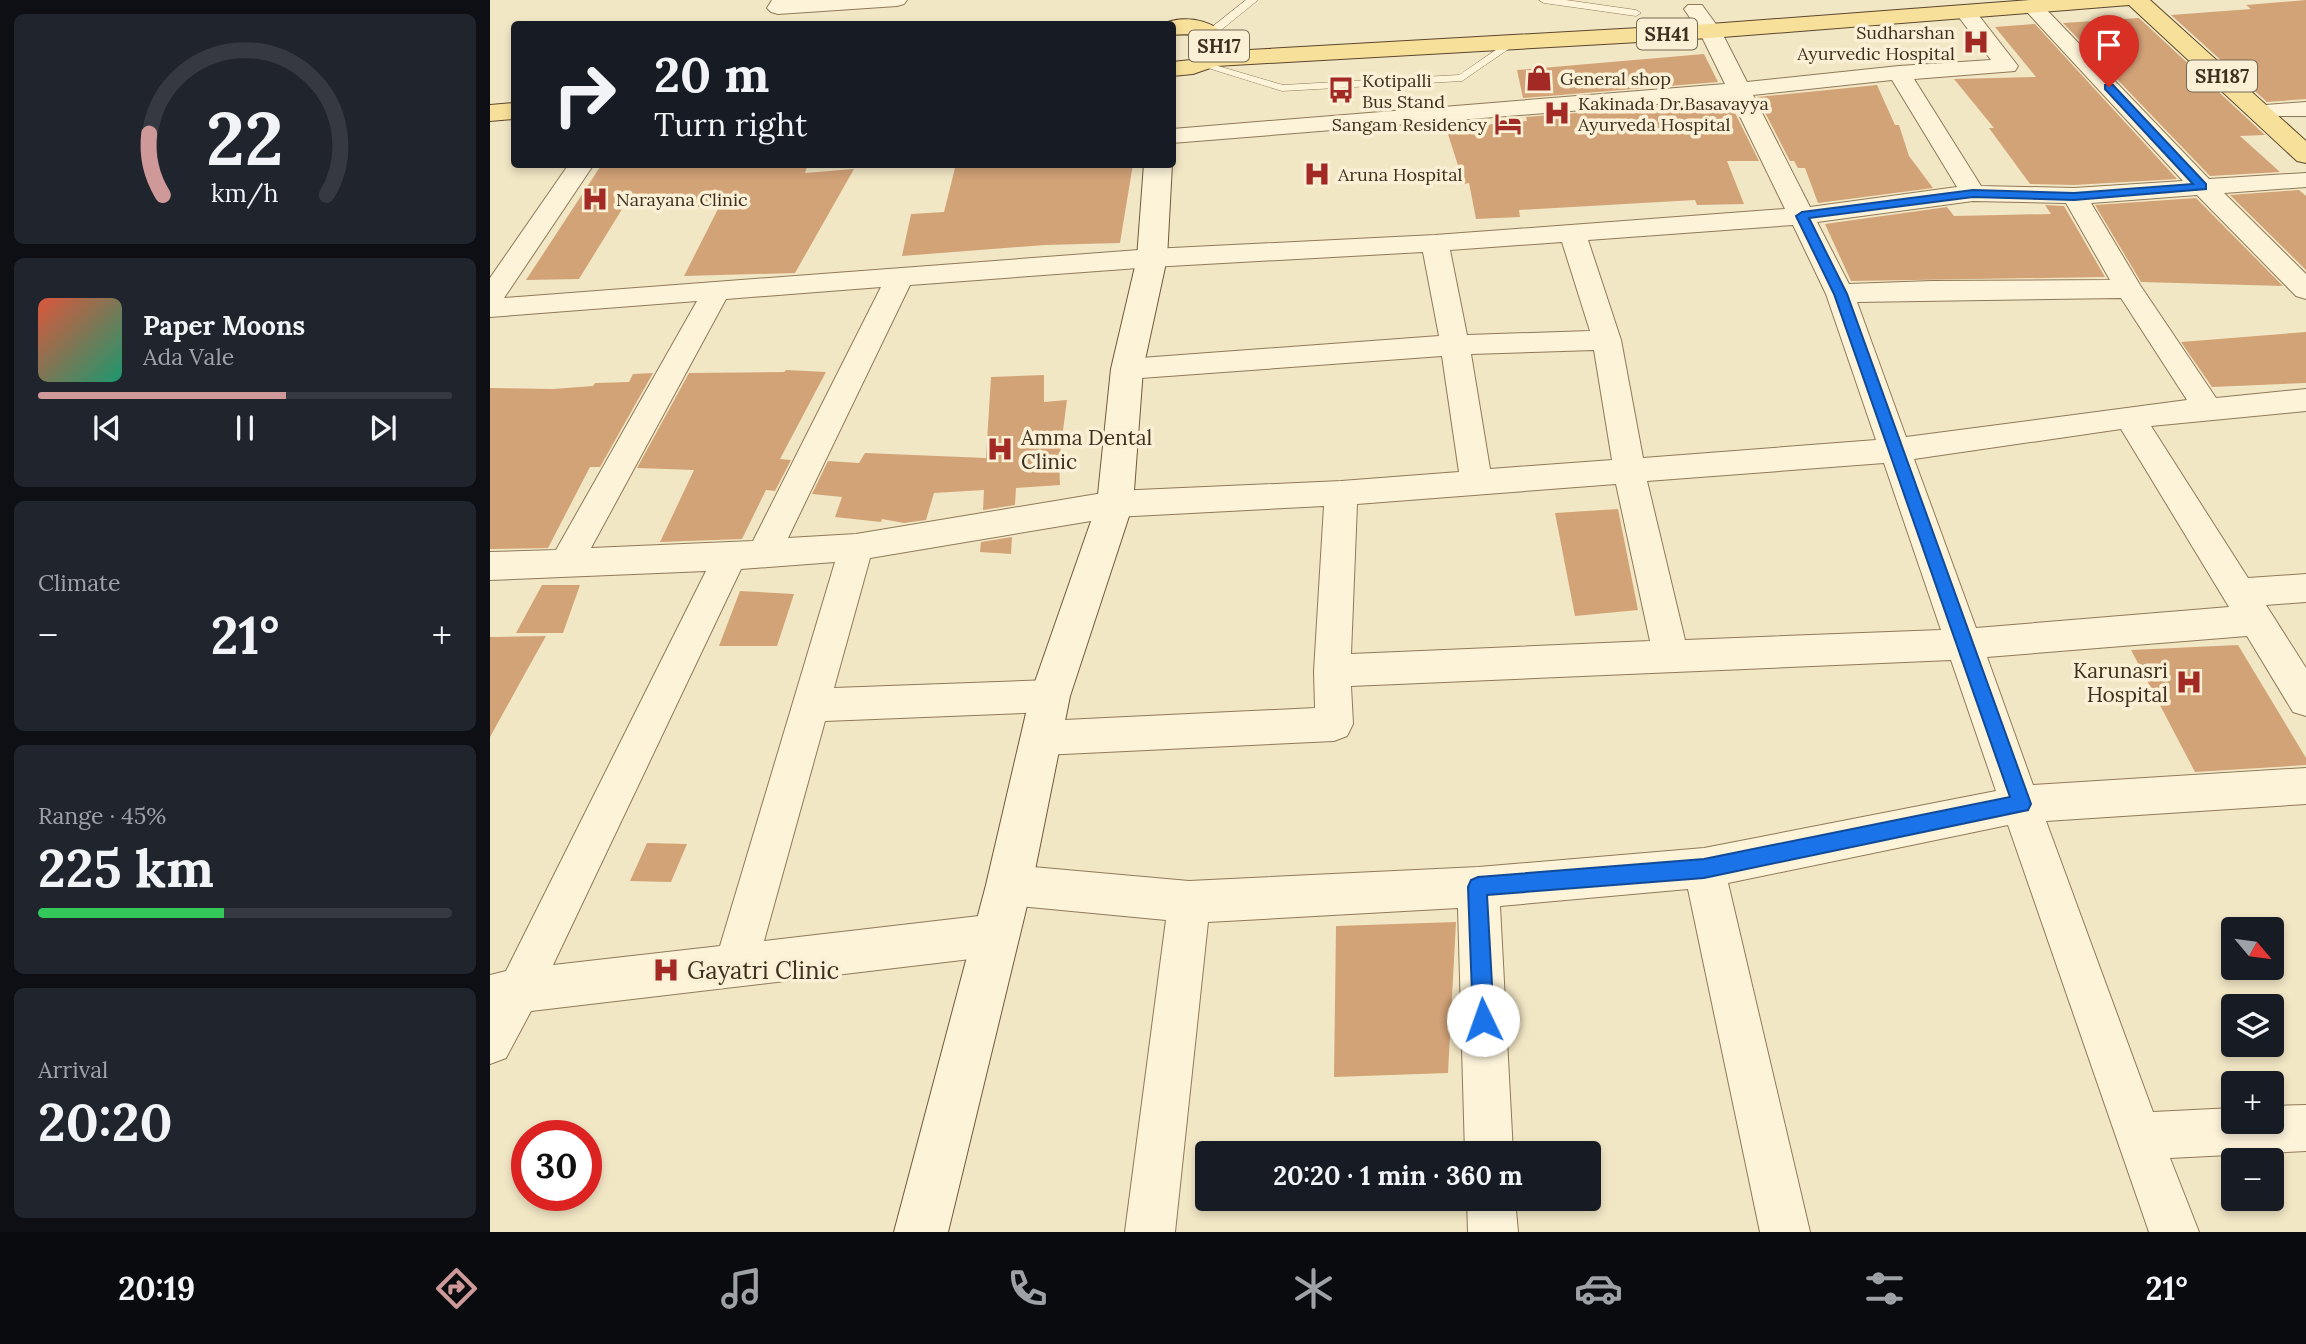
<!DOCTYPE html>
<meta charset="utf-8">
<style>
:root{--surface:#171b24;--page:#20242c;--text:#f1f3f6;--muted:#9ea1a6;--line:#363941;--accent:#ce9998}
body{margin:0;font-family:Lora,serif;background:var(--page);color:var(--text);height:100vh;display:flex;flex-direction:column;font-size:26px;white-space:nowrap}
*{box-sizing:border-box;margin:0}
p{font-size:23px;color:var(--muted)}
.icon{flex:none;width:38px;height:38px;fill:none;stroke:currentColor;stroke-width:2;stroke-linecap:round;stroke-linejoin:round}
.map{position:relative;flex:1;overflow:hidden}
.side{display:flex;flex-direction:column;gap:14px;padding:14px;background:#0d0f14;width:490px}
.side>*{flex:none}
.top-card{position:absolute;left:21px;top:21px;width:665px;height:147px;border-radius:7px;box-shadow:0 4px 10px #0003;background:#171b24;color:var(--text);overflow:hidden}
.needle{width:46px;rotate:119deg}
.buttons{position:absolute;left:1731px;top:917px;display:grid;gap:14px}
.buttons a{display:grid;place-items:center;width:63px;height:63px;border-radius:7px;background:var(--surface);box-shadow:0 4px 10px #0003;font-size:35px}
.speed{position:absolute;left:21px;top:1120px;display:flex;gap:14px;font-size:35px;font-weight:700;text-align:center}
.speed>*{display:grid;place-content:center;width:91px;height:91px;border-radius:50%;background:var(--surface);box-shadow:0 4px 10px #0003;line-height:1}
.speed .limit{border:10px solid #d22;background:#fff;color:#111}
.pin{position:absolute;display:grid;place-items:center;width:60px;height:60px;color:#fff;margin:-72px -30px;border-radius:50% 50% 50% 0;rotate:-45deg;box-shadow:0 0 7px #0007}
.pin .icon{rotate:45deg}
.me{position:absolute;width:77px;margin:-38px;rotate:357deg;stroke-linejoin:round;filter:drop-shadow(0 0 5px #0008)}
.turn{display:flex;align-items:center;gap:24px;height:147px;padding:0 28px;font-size:32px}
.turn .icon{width:91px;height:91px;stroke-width:2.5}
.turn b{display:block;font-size:49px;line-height:60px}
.big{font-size:52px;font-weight:700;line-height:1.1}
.side .card{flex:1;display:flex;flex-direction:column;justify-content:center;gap:10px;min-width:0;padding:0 24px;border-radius:10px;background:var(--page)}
.side .dial{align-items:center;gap:0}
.dial svg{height:182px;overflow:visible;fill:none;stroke:var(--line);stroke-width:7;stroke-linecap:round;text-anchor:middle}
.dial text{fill:var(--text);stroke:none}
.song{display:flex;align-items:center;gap:21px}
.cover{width:84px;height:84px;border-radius:10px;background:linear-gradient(135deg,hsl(10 70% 55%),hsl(160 70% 35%))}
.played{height:7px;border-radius:4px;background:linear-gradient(90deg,var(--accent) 60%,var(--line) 60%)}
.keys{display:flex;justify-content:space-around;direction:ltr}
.heat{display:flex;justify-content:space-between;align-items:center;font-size:38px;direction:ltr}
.charge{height:10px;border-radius:5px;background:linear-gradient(90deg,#34c759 45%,var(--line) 0)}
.trip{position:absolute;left:705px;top:1141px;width:406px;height:70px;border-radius:7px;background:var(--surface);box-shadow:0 4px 10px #0003;font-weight:700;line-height:70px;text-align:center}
.dock{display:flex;height:112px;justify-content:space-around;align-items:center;background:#090b0e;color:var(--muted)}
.dock .icon{width:49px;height:49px}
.dock .current{color:var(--accent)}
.dock b{font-size:32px;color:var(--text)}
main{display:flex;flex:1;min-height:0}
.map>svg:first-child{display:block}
.building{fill:#d3a378}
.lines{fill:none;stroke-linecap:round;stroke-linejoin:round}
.lane-casing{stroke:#8f7959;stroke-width:1}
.street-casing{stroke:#8f7959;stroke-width:2}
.secondary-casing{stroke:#715a3c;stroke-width:2}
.primary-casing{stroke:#5c462d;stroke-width:2}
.lane{fill:#fcf3d9;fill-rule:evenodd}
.street{fill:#fcf3d9;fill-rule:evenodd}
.secondary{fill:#fcf3d9;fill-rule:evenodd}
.primary{fill:#f7e09a;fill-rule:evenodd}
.route{fill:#1a73e8;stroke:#114b97;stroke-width:2}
.labels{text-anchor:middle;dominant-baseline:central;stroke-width:7;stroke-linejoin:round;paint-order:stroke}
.far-poi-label{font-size:18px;fill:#3e2f1e;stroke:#f9f0d5;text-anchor:start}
.shield{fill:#f9f0d5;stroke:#766955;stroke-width:2}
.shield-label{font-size:19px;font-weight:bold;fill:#3e2f1e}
.poi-label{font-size:21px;fill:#3e2f1e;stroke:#f9f0d5;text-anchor:start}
.near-poi-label{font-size:24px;fill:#3e2f1e;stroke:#f9f0d5;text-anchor:start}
</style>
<main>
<section class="side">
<div class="card dial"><svg viewBox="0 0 100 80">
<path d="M14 69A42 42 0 1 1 86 69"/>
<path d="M14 69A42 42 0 0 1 8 42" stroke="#ce9998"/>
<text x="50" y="56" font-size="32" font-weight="700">22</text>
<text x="50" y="72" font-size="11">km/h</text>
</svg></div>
<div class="card">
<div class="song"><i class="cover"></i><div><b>Paper Moons</b><p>Ada Vale</p></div></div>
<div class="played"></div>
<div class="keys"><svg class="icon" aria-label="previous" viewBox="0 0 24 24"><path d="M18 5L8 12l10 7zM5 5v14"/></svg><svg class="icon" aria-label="pause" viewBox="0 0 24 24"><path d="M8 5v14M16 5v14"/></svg><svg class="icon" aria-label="next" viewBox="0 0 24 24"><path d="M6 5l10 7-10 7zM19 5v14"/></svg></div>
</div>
<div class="card"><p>Climate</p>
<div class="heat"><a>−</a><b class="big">21°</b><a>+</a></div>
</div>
<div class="card"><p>Range · 45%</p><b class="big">225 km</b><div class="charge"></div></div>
<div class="card"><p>Arrival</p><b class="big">20:20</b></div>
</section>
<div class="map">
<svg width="1816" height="1232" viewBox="0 0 1816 1232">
<rect width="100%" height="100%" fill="#f2e7c5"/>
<g class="building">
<polygon points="1816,0 1816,99 1777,102 1681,15 1761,9 1756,5"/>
<polygon points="1649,18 1775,135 1750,136 1790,172 1720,176 1573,23"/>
<polygon points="1545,24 1687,179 1584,185 1540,184 1499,128 1504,128 1464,79 1546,77 1505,27"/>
<polygon points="1214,54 1228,82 1033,98 1027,70"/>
<polygon points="1387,85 1405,125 1409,125 1419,156 1443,188 1328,203 1315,168 1308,168 1304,161 1300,161 1267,97"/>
<polygon points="1239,101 1269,161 1237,161 1254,204 1207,205 1205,200 1029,210 1030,217 986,219 979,183 974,184 956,128 1037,121 1036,117"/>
<polygon points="112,164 318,164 315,173 364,169 305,273 194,276 229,207 134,206 89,279 36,280"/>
<polygon points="466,164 643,164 630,243 555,245 412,256 421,214 454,212"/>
<polygon points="1809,190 1816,196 1816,270 1740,195"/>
<polygon points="1706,198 1793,286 1651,282 1605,205"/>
<polygon points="1555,205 1574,206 1615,277 1361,281 1335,224 1457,207 1464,216 1561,214"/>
<polygon points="1816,332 1816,383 1722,387 1691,342"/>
<polygon points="296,370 336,372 290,459 301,460 285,491 276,490 252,539 170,542 204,470 147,468 199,373 294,372"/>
<polygon points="163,373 110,467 100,467 58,548 0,549 0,388 63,389 103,386 105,383 139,382 143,374"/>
<polygon points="554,375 554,402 577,400 569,461 570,485 526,488 525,505 493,510 494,490 444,493 436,520 414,523 392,519 391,522 345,517 352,497 322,494 338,461 369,463 375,453 496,458 501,377"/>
<polygon points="1128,509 1148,610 1085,616 1065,513"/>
<polygon points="522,537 521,554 490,552 491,542"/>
<polygon points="52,585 90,585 73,633 26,633"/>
<polygon points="250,591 304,594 287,646 229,646"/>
<polygon points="56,636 37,670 0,737 0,637"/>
<polygon points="1748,645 1816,758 1816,765 1705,772 1641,650"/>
<polygon points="157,843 197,844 181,882 140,881"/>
<polygon points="966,922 958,1073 844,1077 846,926"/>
</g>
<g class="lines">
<g class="lane-casing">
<g id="lane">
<polygon points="756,0 768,0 725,35 717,35 717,31"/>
<polygon points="1049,0 1076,0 1146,10 1151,13 1146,16 1054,3"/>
<polygon points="1019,41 1024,44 1023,46 972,81 792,91 705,64 711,61 793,85 969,75"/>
</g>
</g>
<g class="street-casing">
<g id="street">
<polygon points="282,0 417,0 414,4 407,6 288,14 281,12 277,8"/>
<path d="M1544,2L1551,4L1719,179L1816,173V187L1734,193L1816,274V299L1806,296L1707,195L1601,203L1650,285L1726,398L1816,389V411L1661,426L1758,578L1816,574V602L1776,605L1816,668V716L1803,712L1757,636L1497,657L1543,785L1816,768V804L1556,821L1663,1112L1743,1108V1122H1782V1106L1816,1105V1151L1680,1158L1709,1232H1659L1518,825L1238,883L1320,1232H1270L1198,889L1010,906L1023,1153H975L968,908L718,922L685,1232H635L676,920L519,905L504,899L498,885L504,871L519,865L699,881L988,867L1214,848L1506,791L1461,660L861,686L863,724L857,736L844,741L553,755L540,750L534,738L540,726L553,721L825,708L824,671L834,506L625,517L380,558L344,688L560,680L573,685L578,696L573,707L560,712L335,721L274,941L506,914L521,920L527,935L521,950L506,956L41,1011L16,1058L0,1064V975L16,971L216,571L0,580V552L66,550L207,301L0,317V278L79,164H104L14,298L662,249L945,235L1295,209L1241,98L682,143V129L1235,84L1209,31L1194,9L1198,5H1212L1231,31L1257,82L1409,66L1501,60L1465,12L1469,8H1483L1528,66L1525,71L1424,79L1491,186L1584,188L1693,181L1537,12L1533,8L1537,4ZM1402,80L1467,187L1320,207L1263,95ZM1483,201L1576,203L1620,280L1442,281L1359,284L1327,222ZM1303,225L1336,294L1386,440L1153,458L1131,340L1098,240ZM1072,242L1100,331L977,335L960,250ZM933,252L949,336L637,359L627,362L622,369L627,376L637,379L952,356L969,472L851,481L625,491L366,534L298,538L420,285L662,267ZM391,287L263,541L101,548L236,299ZM1631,298L1697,400L1416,437L1367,302ZM1104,350L1122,460L1000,469L981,354ZM1631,429L1739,607L1486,628L1424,459ZM1394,463L1451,630L1195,640L1157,481ZM1126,484L1160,641L861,654L867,504ZM345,562L230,946L63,965L251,569Z"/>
<polygon points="1816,102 1816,116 1763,116 1759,111 1763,106"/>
<polygon points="977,1199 1025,1199 1028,1232 978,1232"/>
</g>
</g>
<g class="secondary-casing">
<polygon id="secondary" points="654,164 682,164 677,258 653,369 643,504 580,696 542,885 458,1232 404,1232 496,885 540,696 607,504 621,369 647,258"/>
</g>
<g class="primary-casing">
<g id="primary">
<path d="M1540,0H1660L1816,141V163L1807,161L1639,5L1220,38L726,66L703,74L682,76V62L701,60L718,47C713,32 696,34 682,35V24H673C696,13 733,21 742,47L740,51L1220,24Z"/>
<polygon points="24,103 24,119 0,121 0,105"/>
</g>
</g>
<use href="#lane" class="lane"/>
<use href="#street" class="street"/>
<use href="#secondary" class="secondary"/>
<use href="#primary" class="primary"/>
</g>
<polygon class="route" points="1615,85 1623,85 1716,184 1716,189 1584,200 1483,197 1319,218 1357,294 1541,804 1538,810 1214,878 997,895 1004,1020 1001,1027 993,1030 986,1027 983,1020 978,887 981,880 988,877 1214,859 1520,797 1344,294 1306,216 1312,212 1483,190 1584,193 1703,184 1615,89"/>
<defs>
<g id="hospital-bare" transform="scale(2.1)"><path d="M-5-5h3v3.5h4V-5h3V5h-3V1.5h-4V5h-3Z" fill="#a32a24" stroke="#f9f0d5" stroke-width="2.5" paint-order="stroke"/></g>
<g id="shop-bare" transform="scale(2.1)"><path d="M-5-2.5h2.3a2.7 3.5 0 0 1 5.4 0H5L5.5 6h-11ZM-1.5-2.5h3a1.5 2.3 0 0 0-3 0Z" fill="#a32a24" stroke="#f9f0d5" stroke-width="2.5" paint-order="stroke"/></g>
<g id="bus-bare" transform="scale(2.1)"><path d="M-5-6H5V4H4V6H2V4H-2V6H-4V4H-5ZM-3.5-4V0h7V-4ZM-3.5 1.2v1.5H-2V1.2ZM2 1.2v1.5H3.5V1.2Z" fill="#a32a24" stroke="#f9f0d5" stroke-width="2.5" paint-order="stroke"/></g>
<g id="hotel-bare" transform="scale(2.1)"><path d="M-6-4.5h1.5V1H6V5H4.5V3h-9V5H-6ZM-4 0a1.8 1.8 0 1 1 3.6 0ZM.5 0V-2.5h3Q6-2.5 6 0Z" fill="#a32a24" stroke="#f9f0d5" stroke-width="2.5" paint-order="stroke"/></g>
</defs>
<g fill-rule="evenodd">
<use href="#hospital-bare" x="1486" y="42"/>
<use href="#shop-bare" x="1049" y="78"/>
<use href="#bus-bare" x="851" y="90"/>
<use href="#hospital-bare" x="1067" y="113"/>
<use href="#hotel-bare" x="1018" y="124"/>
<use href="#hospital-bare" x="827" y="174"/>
<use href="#hospital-bare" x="105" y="199"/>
<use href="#hospital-bare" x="510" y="449"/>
<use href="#hospital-bare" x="1699" y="682"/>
<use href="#hospital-bare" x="176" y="970"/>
</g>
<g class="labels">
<g class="far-poi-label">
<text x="1465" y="32" text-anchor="end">Sudharshan<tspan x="1465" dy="21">Ayurvedic Hospital</tspan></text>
<text x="1070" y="78">General shop</text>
<text x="872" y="80">Kotipalli<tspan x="872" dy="21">Bus Stand</tspan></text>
<text x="1088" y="103">Kakinada Dr.Basavayya<tspan x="1088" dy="21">Ayurveda Hospital</tspan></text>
<text x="997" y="124" text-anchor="end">Sangam Residency</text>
<text x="848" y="174">Aruna Hospital</text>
<text x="126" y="199">Narayana Clinic</text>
</g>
<g class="shield">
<rect x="1147" y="18.5" width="60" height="31" rx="5"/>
<rect x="699" y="30.5" width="60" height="31" rx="5"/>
<rect x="1697" y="60.5" width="70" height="31" rx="5"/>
</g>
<g class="shield-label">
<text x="1177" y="34">SH41</text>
<text x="729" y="46">SH17</text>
<text x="1732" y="76">SH187</text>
</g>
<g class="poi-label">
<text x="531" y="437">Amma Dental<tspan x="531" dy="24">Clinic</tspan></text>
<text x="1678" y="670" text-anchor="end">Karunasri<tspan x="1678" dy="24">Hospital</tspan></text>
</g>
<g class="near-poi-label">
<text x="197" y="970">Gayatri Clinic</text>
</g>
</g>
</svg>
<div class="buttons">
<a><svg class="needle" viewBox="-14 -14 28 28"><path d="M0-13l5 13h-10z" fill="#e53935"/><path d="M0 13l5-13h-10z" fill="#9ea1a6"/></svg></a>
<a><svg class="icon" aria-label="layers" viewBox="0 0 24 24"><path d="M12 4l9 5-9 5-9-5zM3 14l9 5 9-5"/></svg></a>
<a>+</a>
<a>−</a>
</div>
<div class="speed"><div class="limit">30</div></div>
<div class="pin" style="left:1619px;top:87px;background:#d93025"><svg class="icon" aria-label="arrive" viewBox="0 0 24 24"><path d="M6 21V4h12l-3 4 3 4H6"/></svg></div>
<svg class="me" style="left:993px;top:1020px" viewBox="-20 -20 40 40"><circle r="19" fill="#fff"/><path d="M0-13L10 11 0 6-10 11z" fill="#1a73e8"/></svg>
<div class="trip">20:20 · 1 min · 360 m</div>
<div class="top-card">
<div class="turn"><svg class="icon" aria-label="right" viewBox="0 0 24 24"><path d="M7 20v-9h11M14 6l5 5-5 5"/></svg><div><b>20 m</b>Turn right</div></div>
</div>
</div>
</main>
<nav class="dock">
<b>20:19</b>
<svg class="icon current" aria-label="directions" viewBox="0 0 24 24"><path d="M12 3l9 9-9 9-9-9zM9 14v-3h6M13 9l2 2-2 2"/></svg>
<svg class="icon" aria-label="music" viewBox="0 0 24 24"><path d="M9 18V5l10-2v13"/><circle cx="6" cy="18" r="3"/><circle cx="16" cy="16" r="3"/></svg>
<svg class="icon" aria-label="phone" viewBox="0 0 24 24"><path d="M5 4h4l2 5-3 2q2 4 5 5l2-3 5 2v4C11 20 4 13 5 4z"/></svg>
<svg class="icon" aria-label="climate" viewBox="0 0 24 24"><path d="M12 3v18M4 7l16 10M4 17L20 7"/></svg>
<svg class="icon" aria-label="car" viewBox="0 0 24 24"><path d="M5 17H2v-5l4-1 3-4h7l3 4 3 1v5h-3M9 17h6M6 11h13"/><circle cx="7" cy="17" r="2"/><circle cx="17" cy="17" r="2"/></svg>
<svg class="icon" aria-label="filters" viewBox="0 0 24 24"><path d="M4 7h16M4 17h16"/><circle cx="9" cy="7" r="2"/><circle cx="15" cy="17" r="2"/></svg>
<b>21°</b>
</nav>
